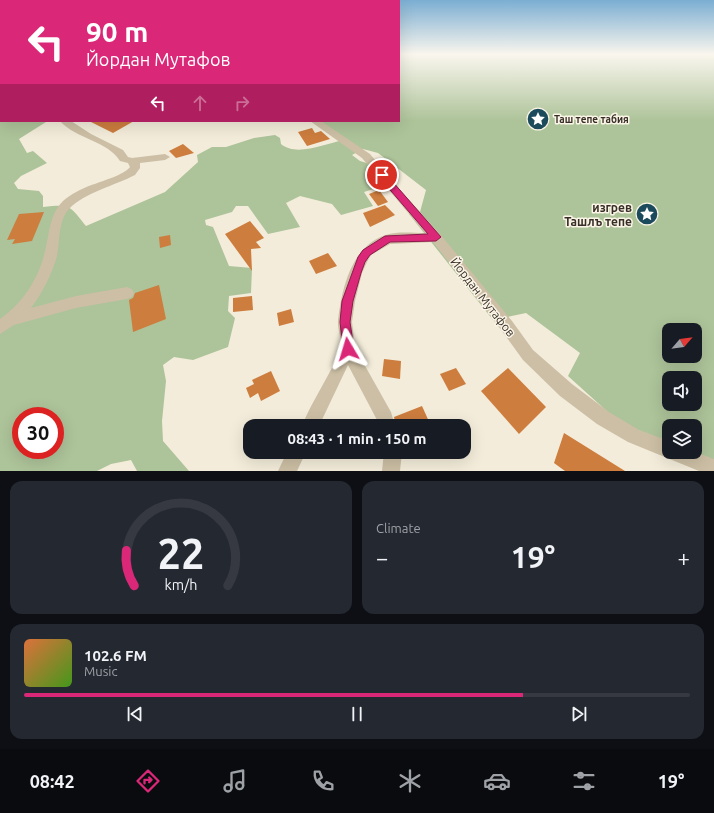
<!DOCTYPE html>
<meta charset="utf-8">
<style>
:root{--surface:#171b24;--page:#242831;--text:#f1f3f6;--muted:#9ea1a6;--line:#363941;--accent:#db2777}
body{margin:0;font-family:Ubuntu,sans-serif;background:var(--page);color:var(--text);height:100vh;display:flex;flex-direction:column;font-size:15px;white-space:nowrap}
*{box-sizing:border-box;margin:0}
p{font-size:13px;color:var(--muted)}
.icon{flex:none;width:22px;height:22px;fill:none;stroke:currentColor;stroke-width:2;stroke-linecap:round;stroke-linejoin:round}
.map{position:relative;height:471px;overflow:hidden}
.side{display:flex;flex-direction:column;gap:10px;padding:10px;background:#0d0f14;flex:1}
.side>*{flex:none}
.top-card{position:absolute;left:0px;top:0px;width:400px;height:122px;box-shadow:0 4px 16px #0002;background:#db2777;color:#fff;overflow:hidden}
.needle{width:26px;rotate:62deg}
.fabs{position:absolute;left:662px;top:323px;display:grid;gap:8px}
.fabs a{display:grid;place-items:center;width:40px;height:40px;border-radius:8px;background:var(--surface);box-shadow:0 4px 16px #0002;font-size:20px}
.speed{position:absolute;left:12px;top:407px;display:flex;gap:8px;font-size:20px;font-weight:700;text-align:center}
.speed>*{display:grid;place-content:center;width:52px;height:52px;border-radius:50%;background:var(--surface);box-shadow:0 4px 16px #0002;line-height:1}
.speed .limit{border:6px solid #d22;background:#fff;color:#111}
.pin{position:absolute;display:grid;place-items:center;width:34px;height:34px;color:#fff;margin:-17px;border:2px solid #fff;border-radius:50%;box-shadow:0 1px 4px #0007}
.me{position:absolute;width:44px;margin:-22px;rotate:353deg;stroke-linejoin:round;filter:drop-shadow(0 0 3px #0008)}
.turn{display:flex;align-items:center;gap:14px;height:84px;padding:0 20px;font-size:18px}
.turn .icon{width:52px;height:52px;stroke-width:2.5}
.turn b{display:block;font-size:28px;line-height:34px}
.lanes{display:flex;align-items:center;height:38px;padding:0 20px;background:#0003;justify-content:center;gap:20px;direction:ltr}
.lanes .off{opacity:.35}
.big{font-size:30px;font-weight:600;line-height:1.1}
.side .widget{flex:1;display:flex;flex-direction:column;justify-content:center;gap:6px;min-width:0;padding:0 14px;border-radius:12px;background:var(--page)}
.side .dial{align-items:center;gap:0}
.dial svg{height:104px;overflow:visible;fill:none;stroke:var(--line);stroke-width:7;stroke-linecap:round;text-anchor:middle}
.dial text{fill:var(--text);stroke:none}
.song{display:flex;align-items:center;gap:12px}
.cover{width:48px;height:48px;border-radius:6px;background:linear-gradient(135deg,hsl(20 70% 55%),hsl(100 70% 35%))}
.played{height:4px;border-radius:2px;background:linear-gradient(90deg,var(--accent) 75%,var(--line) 75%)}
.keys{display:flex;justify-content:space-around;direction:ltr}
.heat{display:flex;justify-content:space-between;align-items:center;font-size:22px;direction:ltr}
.side .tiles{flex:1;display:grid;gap:10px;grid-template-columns:1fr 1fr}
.widget:last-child{grid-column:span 2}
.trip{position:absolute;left:243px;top:419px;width:228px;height:40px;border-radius:12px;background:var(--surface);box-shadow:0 4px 16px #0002;font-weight:600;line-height:40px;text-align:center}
.tab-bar{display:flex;height:64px;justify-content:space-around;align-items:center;background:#090b0e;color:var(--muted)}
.tab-bar .icon{width:28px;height:28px}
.tab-bar .current{color:var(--accent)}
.tab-bar b{font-size:18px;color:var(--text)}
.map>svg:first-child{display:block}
.green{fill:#adc399;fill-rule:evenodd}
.building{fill:#cd7d3e}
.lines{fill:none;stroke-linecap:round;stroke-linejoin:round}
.minor{fill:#ccbfa5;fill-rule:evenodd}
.route{fill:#db2777;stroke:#8e194d}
.labels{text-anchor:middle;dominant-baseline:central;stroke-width:3;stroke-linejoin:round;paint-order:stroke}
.far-poi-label{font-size:10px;font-weight:bold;fill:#372f27;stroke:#fbf5e7;text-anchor:start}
.poi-label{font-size:12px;font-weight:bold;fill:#372f27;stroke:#fbf5e7;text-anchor:end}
.street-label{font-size:12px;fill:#372f27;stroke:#fbf5e7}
</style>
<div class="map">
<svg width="714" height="471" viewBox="0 0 714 471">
<rect width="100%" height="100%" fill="#f3ecda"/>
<path class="green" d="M399,55H714V460L695,452V426H669V442L620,423L568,376L580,353L526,313L493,320L409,214L420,212L426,190L378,153L363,149L352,155L360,161L367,163L383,186L364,192L373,206L341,215L332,204L300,196L286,203L300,227L268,234L248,206H236L232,212L205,220L206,225L213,227L229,266L252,268L251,293L229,296L228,311L235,318L228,347L193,360L174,357L163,365L166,381L162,421L163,441L189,471H137L131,460L111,464L97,471H0V102L1,121L46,122L19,139L27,153L33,151L47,163L21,176L14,183L18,189L39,191L43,196V207C71,204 69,205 86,226L165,192L198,162L197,155L212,147H226L254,138L275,135L280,138L281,144C296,157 325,144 343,140L319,121H399ZM669,330H695V356H669ZM669,378H695V404H669ZM21,416H55V450H21Z"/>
<g class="building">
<polygon points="89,121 134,121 113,133"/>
<polygon points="312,128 315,133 321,131 330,139 307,146 298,132"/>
<polygon points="183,144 194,153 176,158 169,151"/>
<polygon points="379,190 388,202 378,206 369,194"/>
<polygon points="385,205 395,215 370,227 363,213"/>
<polygon points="44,212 32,241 12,244 15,239 7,240 19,214"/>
<polygon points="250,221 264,238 256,242 261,248 251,249 252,271 225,234"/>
<polygon points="170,235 171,245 160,248 159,237"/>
<polygon points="328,253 337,266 316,274 309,261"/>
<polygon points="159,285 166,319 133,332 129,300 133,298 135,293"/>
<polygon points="252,296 253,310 233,312 233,298"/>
<polygon points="291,309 294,322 279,326 277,313"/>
<polygon points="384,359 401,361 400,379 382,376"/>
<polygon points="456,368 466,384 449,391 440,374"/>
<polygon points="508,368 546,407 519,434 481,391"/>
<polygon points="271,371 280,391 261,401 258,393 250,398 246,388 254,384 252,380"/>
<polygon points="422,406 431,426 396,426 394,417"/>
<polygon points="564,433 625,471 565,471 554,463"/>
</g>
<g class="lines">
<g class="minor">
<rect x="0" y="95" width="1" height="6"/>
<path d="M60,121H71L91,134L123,150L128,157L132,158L165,154L170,157L165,160L140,163V168L135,175C116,185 84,193 69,209C58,221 60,241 57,256C52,274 43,292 31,308L76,296L127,287L132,289L134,293L132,297L127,299L76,308L14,325L0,334V319C23,303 39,278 45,251C49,236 49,220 58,207C70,190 96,184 114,177C120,174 126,172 130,167L128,163L120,161C108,141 76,139 60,121Z"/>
<path d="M310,121H321L370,154L402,192L440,234L512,321L533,350L572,384L609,412L639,430L669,441V452H695L714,459V471H699L628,442L597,424L560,396L523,360L502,331L433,242L390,244L371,255L367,262L362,273L355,301L352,322L355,348L391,412L395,426H379L377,420L348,365L319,426H302C312,400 330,376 340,350C343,341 337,329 338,320C342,288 351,246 386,235C397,231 413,233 425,233L362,158Z"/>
<polygon points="287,452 306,452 297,471 278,471"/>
<polygon points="384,452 402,452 400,471 382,471"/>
</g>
</g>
<linearGradient id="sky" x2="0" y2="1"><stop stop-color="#7baed2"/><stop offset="0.45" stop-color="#faf6ee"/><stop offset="1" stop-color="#faf6ee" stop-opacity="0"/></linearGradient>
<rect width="714" height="121" fill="url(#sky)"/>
<polygon class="route" points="379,173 385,173 441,237 436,241 390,242 370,255 365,262 361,273 353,301 350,322 354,349 352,353 348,355 344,353 343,349 340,322 342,301 358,257 363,250 385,236 428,234 379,177"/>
<defs>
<g id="sight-disc" transform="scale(1.15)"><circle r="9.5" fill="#1a4a5b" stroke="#fbf5e7"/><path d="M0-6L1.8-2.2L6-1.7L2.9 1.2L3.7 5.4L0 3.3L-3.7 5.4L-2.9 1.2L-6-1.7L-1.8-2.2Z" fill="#fff"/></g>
</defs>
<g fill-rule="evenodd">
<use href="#sight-disc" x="538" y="119"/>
<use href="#sight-disc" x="647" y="214"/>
</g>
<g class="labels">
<g class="far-poi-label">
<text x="554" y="119">Таш тепе табия</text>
</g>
<g class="poi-label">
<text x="632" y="207">изгрев<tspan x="632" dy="14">Ташлъ тепе</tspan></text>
</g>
<g class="street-label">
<text transform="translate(483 297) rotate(52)">Йордан Мутафов</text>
</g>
</g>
</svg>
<div class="fabs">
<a><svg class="needle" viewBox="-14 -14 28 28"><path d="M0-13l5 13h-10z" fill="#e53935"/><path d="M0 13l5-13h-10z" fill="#9ea1a6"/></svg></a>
<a><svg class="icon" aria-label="sound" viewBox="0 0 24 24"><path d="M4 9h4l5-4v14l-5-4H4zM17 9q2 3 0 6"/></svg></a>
<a><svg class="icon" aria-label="layers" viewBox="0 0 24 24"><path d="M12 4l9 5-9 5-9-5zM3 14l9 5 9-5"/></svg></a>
</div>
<div class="speed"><div class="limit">30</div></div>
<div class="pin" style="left:382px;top:175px;background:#d93025"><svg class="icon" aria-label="arrive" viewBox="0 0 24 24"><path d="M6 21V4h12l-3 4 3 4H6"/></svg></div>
<svg class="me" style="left:348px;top:349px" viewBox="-20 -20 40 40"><path d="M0-17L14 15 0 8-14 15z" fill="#db2777" stroke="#fff" stroke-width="4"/></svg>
<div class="trip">08:43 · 1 min · 150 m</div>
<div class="top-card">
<div class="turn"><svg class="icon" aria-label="left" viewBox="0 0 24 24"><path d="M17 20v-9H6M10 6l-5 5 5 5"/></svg><div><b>90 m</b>Йордан Мутафов</div></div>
<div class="lanes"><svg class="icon" aria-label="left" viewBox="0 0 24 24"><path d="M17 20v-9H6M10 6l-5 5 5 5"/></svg><svg class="icon off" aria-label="ahead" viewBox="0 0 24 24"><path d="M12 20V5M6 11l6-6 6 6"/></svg><svg class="icon off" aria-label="right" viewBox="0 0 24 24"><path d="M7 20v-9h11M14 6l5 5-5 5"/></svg></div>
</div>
</div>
<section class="side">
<div class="tiles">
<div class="widget dial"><svg viewBox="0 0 100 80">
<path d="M14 69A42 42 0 1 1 86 69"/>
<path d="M14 69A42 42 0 0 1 8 42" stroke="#db2777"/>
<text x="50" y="56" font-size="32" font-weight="700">22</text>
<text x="50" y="72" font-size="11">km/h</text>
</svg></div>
<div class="widget"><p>Climate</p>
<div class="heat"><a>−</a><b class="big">19°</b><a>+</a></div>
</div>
<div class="widget">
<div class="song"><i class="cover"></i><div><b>102.6 FM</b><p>Music</p></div></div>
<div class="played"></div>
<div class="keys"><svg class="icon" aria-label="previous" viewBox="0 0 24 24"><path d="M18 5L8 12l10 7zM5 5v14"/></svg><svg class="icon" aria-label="pause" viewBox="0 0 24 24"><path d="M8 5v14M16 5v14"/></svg><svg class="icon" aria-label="next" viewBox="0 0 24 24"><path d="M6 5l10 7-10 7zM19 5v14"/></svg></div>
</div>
</div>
</section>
<nav class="tab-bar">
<b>08:42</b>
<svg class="icon current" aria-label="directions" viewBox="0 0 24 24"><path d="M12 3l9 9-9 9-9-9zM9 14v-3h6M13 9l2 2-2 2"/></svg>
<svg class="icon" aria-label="music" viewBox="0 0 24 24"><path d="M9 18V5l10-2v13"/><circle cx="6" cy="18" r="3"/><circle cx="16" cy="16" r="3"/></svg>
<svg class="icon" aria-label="phone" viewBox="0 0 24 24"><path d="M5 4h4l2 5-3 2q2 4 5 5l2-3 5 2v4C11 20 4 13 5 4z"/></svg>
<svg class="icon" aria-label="climate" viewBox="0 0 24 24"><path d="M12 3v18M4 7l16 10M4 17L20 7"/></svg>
<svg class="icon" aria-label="car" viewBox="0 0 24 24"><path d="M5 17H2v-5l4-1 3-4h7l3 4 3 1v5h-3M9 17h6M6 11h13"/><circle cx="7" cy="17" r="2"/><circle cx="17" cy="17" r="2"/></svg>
<svg class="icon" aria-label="filters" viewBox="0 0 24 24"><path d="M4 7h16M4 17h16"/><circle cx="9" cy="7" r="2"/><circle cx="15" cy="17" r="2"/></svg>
<b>19°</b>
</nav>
